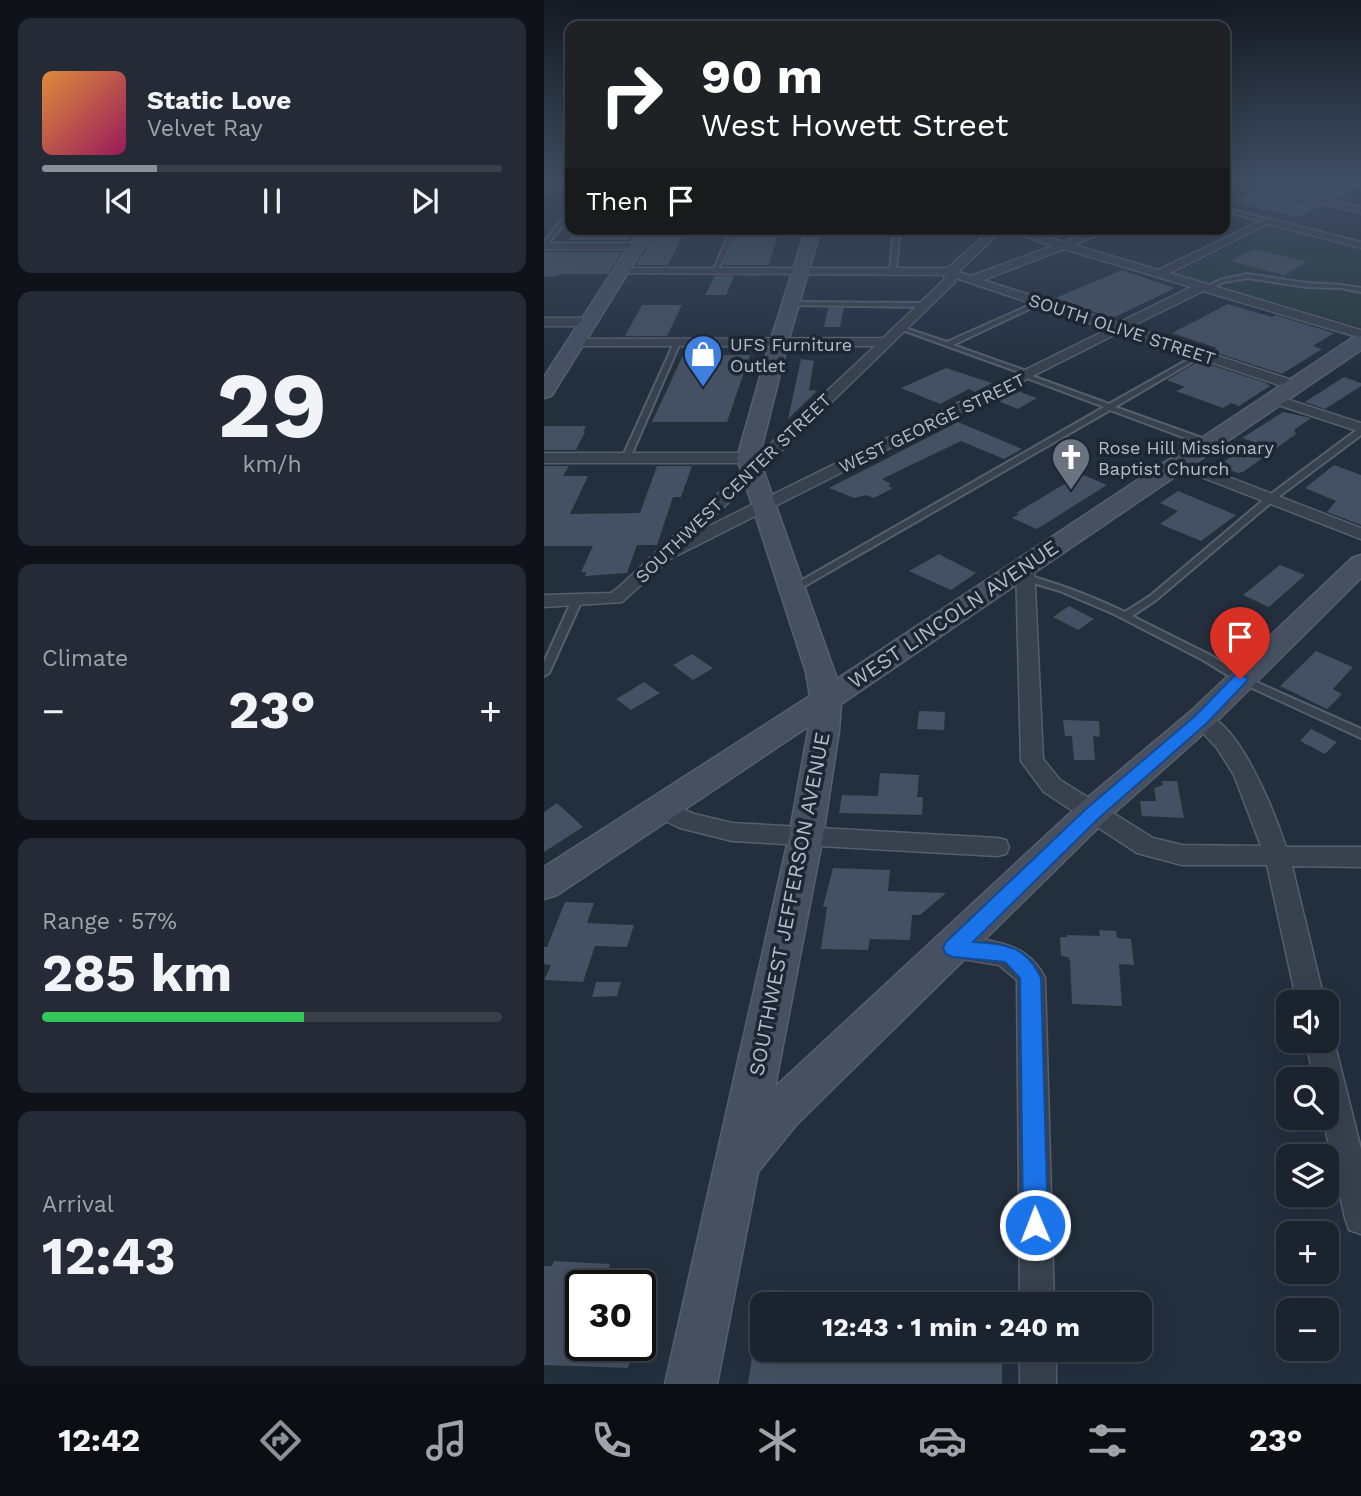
<!DOCTYPE html>
<meta charset="utf-8">
<style>
:root{--surface:#1b232e;--page:#242b36;--text:#f1f3f6;--muted:#a0a4aa;--line:#39404a;--accent:#8c9099}
body{margin:0;font-family:"Work Sans",sans-serif;background:var(--page);color:var(--text);height:100vh;display:flex;flex-direction:column;font-size:26px;white-space:nowrap}
*{box-sizing:border-box;margin:0}
p{font-size:23px;color:var(--muted)}
.icon{flex:none;width:38px;height:38px;fill:none;stroke:currentColor;stroke-width:2;stroke-linecap:round;stroke-linejoin:round}
.map{position:relative;flex:1;overflow:hidden}
.sheet{display:flex;flex-direction:column;gap:18px;padding:18px;background:#0f1319;width:544px}
.sheet>*{flex:none}
.banner{position:absolute;left:21px;top:21px;width:665px;height:214px;border-radius:14px;box-shadow:0 7px 28px #0002,0 0 0 2px var(--line);background:#202124;color:#fff;overflow:hidden}
.controls{position:absolute;left:732px;top:990px;display:grid;gap:14px}
.controls a{display:grid;place-items:center;width:63px;height:63px;border-radius:14px;background:var(--surface);box-shadow:0 7px 28px #0002,0 0 0 2px var(--line);font-size:35px}
.speed{position:absolute;left:21px;top:1270px;display:flex;gap:14px;font-size:35px;font-weight:700;text-align:center}
.speed>*{display:grid;place-content:center;width:91px;height:91px;border-radius:50%;background:var(--surface);box-shadow:0 7px 28px #0002,0 0 0 2px var(--line);line-height:1}
.speed .limit{border:4px solid #111;border-radius:10px;background:#fff;color:#111}
.pin{position:absolute;display:grid;place-items:center;width:60px;height:60px;color:#fff;margin:-72px -30px;border-radius:50% 50% 50% 0;rotate:-45deg;box-shadow:0 0 7px #0007}
.pin .icon{rotate:45deg}
.me{position:absolute;width:77px;margin:-38px;rotate:359deg;stroke-linejoin:round;filter:drop-shadow(0 0 5px #0008)}
.turn{display:flex;align-items:center;gap:24px;height:147px;padding:0 21px;font-size:32px}
.turn .icon{width:91px;height:91px;stroke-width:2.5}
.turn b{display:block;font-size:49px;line-height:60px}
.then{display:flex;align-items:center;height:66px;padding:0 21px;background:#0003;gap:14px;font-size:26px}
.big{font-size:52px;font-weight:700;line-height:1.1}
.sheet .tile{flex:1;display:flex;flex-direction:column;justify-content:center;gap:10px;min-width:0;padding:0 24px;border-radius:14px;background:var(--page)}
.sheet .dial{align-items:center;gap:0}
.dial b{font-size:91px;line-height:1}
.song{display:flex;align-items:center;gap:21px}
.cover{width:84px;height:84px;border-radius:10px;background:linear-gradient(135deg,hsl(30 70% 55%),hsl(330 70% 35%))}
.played{height:7px;border-radius:4px;background:linear-gradient(90deg,var(--accent) 25%,var(--line) 25%)}
.keys{display:flex;justify-content:space-around;direction:ltr}
.heat{display:flex;justify-content:space-between;align-items:center;font-size:38px;direction:ltr}
.charge{height:10px;border-radius:5px;background:linear-gradient(90deg,#34c759 57%,var(--line) 0)}
.trip{position:absolute;left:206px;top:1292px;width:402px;height:70px;border-radius:14px;background:var(--surface);box-shadow:0 7px 28px #0002,0 0 0 2px var(--line);font-weight:700;line-height:70px;text-align:center}
.tab-bar{display:flex;height:112px;justify-content:space-around;align-items:center;background:#0b0e12;color:var(--muted)}
.tab-bar .icon{width:49px;height:49px}
.tab-bar .selected{color:var(--accent)}
.tab-bar b{font-size:32px;color:var(--text)}
main{display:flex;flex:1;min-height:0}
.map>svg:first-child{display:block}
.green{fill:#263c3f}
.building{fill:#455162}
.lines{fill:none;stroke-linecap:round;stroke-linejoin:round}
.service-casing{stroke:#565f6c;stroke-width:4}
.minor-casing{stroke:#565f6c;stroke-width:3}
.secondary-casing{stroke:#565f6c;stroke-width:3}
.service{fill:#38414e;fill-rule:evenodd}
.minor{fill:#38414e;fill-rule:evenodd}
.secondary{fill:#465061;fill-rule:evenodd}
.route{fill:#1a73e8;stroke:#114b97;stroke-width:2}
.labels{text-anchor:middle;dominant-baseline:central;stroke-width:7;stroke-linejoin:round;paint-order:stroke}
.far-street-label{font-size:18px;fill:#b4bcc9;stroke:#1d2633}
.far-poi-label{font-size:18px;fill:#b4bcc9;stroke:#1d2633;text-anchor:start}
.street-label{font-size:21px;fill:#b4bcc9;stroke:#1d2633}
</style>
<main>
<section class="sheet">
<div class="tile">
<div class="song"><i class="cover"></i><div><b>Static Love</b><p>Velvet Ray</p></div></div>
<div class="played"></div>
<div class="keys"><svg class="icon" aria-label="previous" viewBox="0 0 24 24"><path d="M18 5L8 12l10 7zM5 5v14"/></svg><svg class="icon" aria-label="pause" viewBox="0 0 24 24"><path d="M8 5v14M16 5v14"/></svg><svg class="icon" aria-label="next" viewBox="0 0 24 24"><path d="M6 5l10 7-10 7zM19 5v14"/></svg></div>
</div>
<div class="tile dial"><b>29</b><p>km/h</p></div>
<div class="tile"><p>Climate</p>
<div class="heat"><a>−</a><b class="big">23°</b><a>+</a></div>
</div>
<div class="tile"><p>Range · 57%</p><b class="big">285 km</b><div class="charge"></div></div>
<div class="tile"><p>Arrival</p><b class="big">12:43</b></div>
</section>
<div class="map">
<svg width="817" height="1384" viewBox="0 0 817 1384">
<rect width="100%" height="100%" fill="#242f3e"/>
<polygon class="green" points="726,227 817,250 817,327 631,273"/>
<g class="building">
<polygon points="719,180 773,180 811,190 793,199 715,181"/>
<polygon points="700,187 777,206 754,217 688,202 707,193 694,190"/>
<polygon points="118,229 142,229 124,265 92,265 110,235 115,235"/>
<polygon points="194,233 234,233 225,265 179,265"/>
<polygon points="29,235 89,235 85,240 24,240"/>
<polygon points="710,249 763,262 740,275 686,261"/>
<polygon points="0,252 78,252 64,274 16,274 13,276 0,277"/>
<polygon points="578,270 631,288 569,318 509,299"/>
<polygon points="171,276 190,276 182,295 161,295"/>
<polygon points="684,304 728,317 731,315 790,333 769,346 778,349 738,374 667,351 673,348 628,333"/>
<polygon points="98,305 138,305 123,336 81,336"/>
<polygon points="284,308 300,308 296,327 280,327"/>
<polygon points="139,355 206,355 183,422 108,422"/>
<polygon points="257,359 270,361 265,390 273,391 244,419"/>
<polygon points="655,361 722,383 726,386 695,406 687,403 679,408 632,391 641,387 623,380"/>
<polygon points="402,368 448,383 431,392 425,389 396,404 357,388"/>
<polygon points="800,377 817,383 817,386 781,409 761,402"/>
<polygon points="467,390 473,391 493,398 474,409 449,399"/>
<polygon points="739,412 767,418 750,430 752,434 699,472 694,473 677,467 680,465 676,464 710,442 698,438"/>
<polygon points="414,422 478,449 460,459 417,441 338,479 347,484 344,486 349,488 330,498 322,495 310,498 285,488"/>
<polygon points="0,426 42,426 39,432 41,432 32,450 0,450"/>
<polygon points="790,465 817,475 817,525 783,512 792,501 761,488"/>
<polygon points="0,466 25,466 19,476 44,476 26,514 96,513 113,466 148,466 137,497 129,497 113,545 93,545 83,573 41,576 42,572 37,572 49,546 0,546"/>
<polygon points="537,474 563,485 493,529 468,518 475,514 472,513"/>
<polygon points="634,491 692,515 657,541 616,524 634,511 616,503"/>
<polygon points="395,554 406,560 432,573 407,590 365,571"/>
<polygon points="736,565 761,575 725,607 699,595"/>
<polygon points="525,606 550,619 534,630 509,617"/>
<polygon points="772,651 809,667 789,689 798,694 783,709 736,686"/>
<polygon points="148,654 169,668 149,680 129,665"/>
<polygon points="100,682 116,693 87,710 72,699"/>
<polygon points="375,711 401,712 400,730 373,729"/>
<polygon points="519,720 555,721 556,737 549,736 551,760 530,760 528,736 521,736"/>
<polygon points="767,729 793,742 781,754 756,741"/>
<polygon points="336,773 375,775 373,797 379,797 378,815 295,813 298,795 334,796"/>
<polygon points="618,781 633,781 640,818 598,816 596,801 612,801 610,788 619,785"/>
<polygon points="13,803 39,827 0,852 0,812"/>
<polygon points="289,868 346,870 344,891 402,893 376,915 368,915 366,940 326,939 324,950 277,949 283,907 279,907"/>
<polygon points="21,902 50,903 43,923 90,925 83,947 51,946 39,982 0,980 7,965 0,964 0,947 3,947"/>
<polygon points="555,930 572,931 573,938 587,939 590,965 575,964 578,1006 528,1004 526,961 524,957 517,956 516,937 523,937 523,935 556,936"/>
<polygon points="52,982 77,982 73,996 48,997"/>
<polygon points="10,1261 66,1264 60,1286 37,1286 37,1346 90,1346 84,1368 0,1365 0,1266 8,1266"/>
<polygon points="209,1349 458,1349 458,1384 204,1384"/>
</g>
<g class="lines">
<g class="service-casing">
<g id="service">
<polygon points="779,180 787,180 817,187 817,189"/>
<polygon points="681,208 725,220 726,221 723,223 681,211"/>
<polygon points="24,213 26,213 26,217 0,248 0,242"/>
<polygon points="187,229 193,229 174,270 169,271"/>
<polygon points="350,229 356,229 352,270 349,272 346,270"/>
<polygon points="703,274 763,283 797,285 817,288 817,292 797,288 763,287 703,278 680,282 663,290 660,288 676,280"/>
<polygon points="495,301 500,302 409,345 488,373 489,374 488,376 565,404 654,354 658,354 658,356 571,407 666,441 666,445 660,445 566,410 252,591 246,591 244,589 246,587 560,407 480,377 479,376 480,374 353,328 358,327 403,342"/>
<polygon points="247,302 380,303 383,305 380,307 245,305 244,304"/>
<polygon points="133,341 136,343 86,458 82,460 79,460 78,458 130,343"/>
<path d="M814,429H817V435L729,501L612,600L588,616L666,655L701,677L817,729V738L693,681L659,660L570,614L516,591L479,580L477,578L482,575C516,584 549,597 581,612L606,596L723,497Z"/>
<polygon points="33,597 38,600 5,673 0,676 0,662 28,600"/>
</g>
</g>
<g class="minor-casing">
<g id="minor">
<polygon points="681,180 697,180 817,207 817,213"/>
<polygon points="26,185 26,191 0,192 0,186"/>
<path d="M723,218L817,242V248L724,224L626,273L817,330V338L659,291L586,327L754,382V388H744L576,332L126,559L78,602L0,607V595L67,593L75,587L207,463H0V453H217L331,346H32L25,342L27,339L339,338L400,280L401,275L78,273L72,270L74,268H404L448,229H459L414,272L427,276L509,246L460,229H477L519,242L553,229H568L530,245L614,270ZM520,249L647,287L574,323L439,280ZM412,278L564,329L155,531L410,283Z"/>
<polygon points="0,243 93,243 98,246 93,249 0,249"/>
<polygon points="0,318 45,318 51,322 45,326 0,326"/>
<polygon points="730,395 817,423 817,432 725,402 723,399 725,396"/>
<polygon points="635,458 817,528 817,539 629,466 627,463"/>
<path d="M481,560L490,565L499,759L516,780L609,838L638,845L717,846L690,775L673,748L646,719L649,714C690,703 732,817 742,847H817V867L748,866L781,1003H753L723,865H638L593,853L500,792L477,761L472,565Z"/>
<polygon points="117,800 150,814 188,823 453,838 462,840 465,847 462,854 453,856 188,841 136,828 109,815 105,809 109,803"/>
<path d="M409,937C446,940 483,941 501,978L510,1304H476L473,980L455,965L400,956L396,948L400,940Z"/>
<polygon points="782,1030 786,1032 790,1041 817,1149 817,1234 805,1230 801,1218 779,1118 782,1118 782,1080 770,1080 762,1041 782,1041"/>
<rect x="476" y="1349" width="36" height="35"/>
</g>
</g>
<g class="secondary-casing">
<g id="secondary">
<polygon points="96,229 111,229 10,392 7,396 0,398 0,377"/>
<polygon points="262,229 277,229 244,342 215,458 293,679 810,337 817,336 817,350 297,704 295,731 279,836 231,1087 536,804 646,712 808,558 817,555 817,578 668,726 560,822 252,1125 214,1172 173,1384 121,1384 245,836 265,726 13,895 0,899 0,867 266,696 262,672 193,458 226,342"/>
</g>
</g>
<use href="#service" class="service"/>
<use href="#minor" class="minor"/>
<use href="#secondary" class="secondary"/>
</g>
<linearGradient id="sky" x2="0" y2="1"><stop stop-color="#141a22"/><stop offset="0.48" stop-color="#3f4d63"/><stop offset="1" stop-color="#3f4d63" stop-opacity="0"/></linearGradient>
<rect width="817" height="374" fill="url(#sky)"/>
<path class="route" d="M696,674L704,679L702,682L663,723L555,818L429,942C462,945 481,944 497,978L504,1225L500,1234L491,1238L482,1234L479,1225L476,978L461,962L409,957L402,954L399,948L402,942L542,809L651,716L691,675Z"/>
<defs>
<g id="shop-pin" transform="scale(2.0125)"><path d="M0 17L-7.5 6A9.5 9.5 0 1 1 7.5 6Z" fill="#3f7fe0" stroke="#1d2633"/><path d="M-5-2.5h2.3a2.7 3.5 0 0 1 5.4 0H5L5.5 6h-11ZM-1.5-2.5h3a1.5 2.3 0 0 0-3 0Z" fill="#fff"/></g>
<g id="church-pin" transform="scale(2.0125)"><path d="M0 17L-7.5 6A9.5 9.5 0 1 1 7.5 6Z" fill="#6b7280" stroke="#1d2633"/><path d="M-1.2-6h2.4v3.5h3.3v2.4h-3.3V6h-2.4V-.1h-3.3v-2.4h3.3Z" fill="#fff"/></g>
</defs>
<g fill-rule="evenodd">
<use href="#shop-pin" x="159" y="354"/>
<use href="#church-pin" x="527" y="457"/>
</g>
<g class="labels">
<g class="far-street-label">
<text transform="translate(578 329) rotate(18)">SOUTH OLIVE STREET</text>
<text transform="translate(388 423) rotate(-26)">WEST GEORGE STREET</text>
<text transform="translate(189 488) rotate(-44)">SOUTHWEST CENTER STREET</text>
</g>
<g class="far-poi-label">
<text x="186" y="344">UFS Furniture<tspan x="186" dy="21">Outlet</tspan></text>
<text x="554" y="447">Rose Hill Missionary<tspan x="554" dy="21">Baptist Church</tspan></text>
</g>
<g class="street-label">
<text transform="translate(409 614) rotate(-34)">WEST LINCOLN AVENUE</text>
<text transform="translate(245 904) rotate(-79)">SOUTHWEST JEFFERSON AVENUE</text>
</g>
</g>
</svg>
<div class="controls">
<a><svg class="icon" aria-label="sound" viewBox="0 0 24 24"><path d="M4 9h4l5-4v14l-5-4H4zM17 9q2 3 0 6"/></svg></a>
<a><svg class="icon" aria-label="search" viewBox="0 0 24 24"><circle cx="10" cy="10" r="6"/><path d="M15 15l6 6"/></svg></a>
<a><svg class="icon" aria-label="layers" viewBox="0 0 24 24"><path d="M12 4l9 5-9 5-9-5zM3 14l9 5 9-5"/></svg></a>
<a>+</a>
<a>−</a>
</div>
<div class="speed"><div class="limit">30</div></div>
<div class="pin" style="left:696px;top:679px;background:#d93025"><svg class="icon" aria-label="arrive" viewBox="0 0 24 24"><path d="M6 21V4h12l-3 4 3 4H6"/></svg></div>
<svg class="me" style="left:491px;top:1225px" viewBox="-20 -20 40 40"><circle r="17" fill="#1a73e8" stroke="#fff" stroke-width="3"/><path d="M0-11L8 9 0 5-8 9z" fill="#fff"/></svg>
<div class="trip">12:43 · 1 min · 240 m</div>
<div class="banner">
<div class="turn"><svg class="icon" aria-label="right" viewBox="0 0 24 24"><path d="M7 20v-9h11M14 6l5 5-5 5"/></svg><div><b>90 m</b>West Howett Street</div></div>
<div class="then">Then<svg class="icon" aria-label="arrive" viewBox="0 0 24 24"><path d="M6 21V4h12l-3 4 3 4H6"/></svg></div>
</div>
</div>
</main>
<nav class="tab-bar">
<b>12:42</b>
<svg class="icon selected" aria-label="directions" viewBox="0 0 24 24"><path d="M12 3l9 9-9 9-9-9zM9 14v-3h6M13 9l2 2-2 2"/></svg>
<svg class="icon" aria-label="music" viewBox="0 0 24 24"><path d="M9 18V5l10-2v13"/><circle cx="6" cy="18" r="3"/><circle cx="16" cy="16" r="3"/></svg>
<svg class="icon" aria-label="phone" viewBox="0 0 24 24"><path d="M5 4h4l2 5-3 2q2 4 5 5l2-3 5 2v4C11 20 4 13 5 4z"/></svg>
<svg class="icon" aria-label="climate" viewBox="0 0 24 24"><path d="M12 3v18M4 7l16 10M4 17L20 7"/></svg>
<svg class="icon" aria-label="car" viewBox="0 0 24 24"><path d="M5 17H2v-5l4-1 3-4h7l3 4 3 1v5h-3M9 17h6M6 11h13"/><circle cx="7" cy="17" r="2"/><circle cx="17" cy="17" r="2"/></svg>
<svg class="icon" aria-label="filters" viewBox="0 0 24 24"><path d="M4 7h16M4 17h16"/><circle cx="9" cy="7" r="2"/><circle cx="15" cy="17" r="2"/></svg>
<b>23°</b>
</nav>
